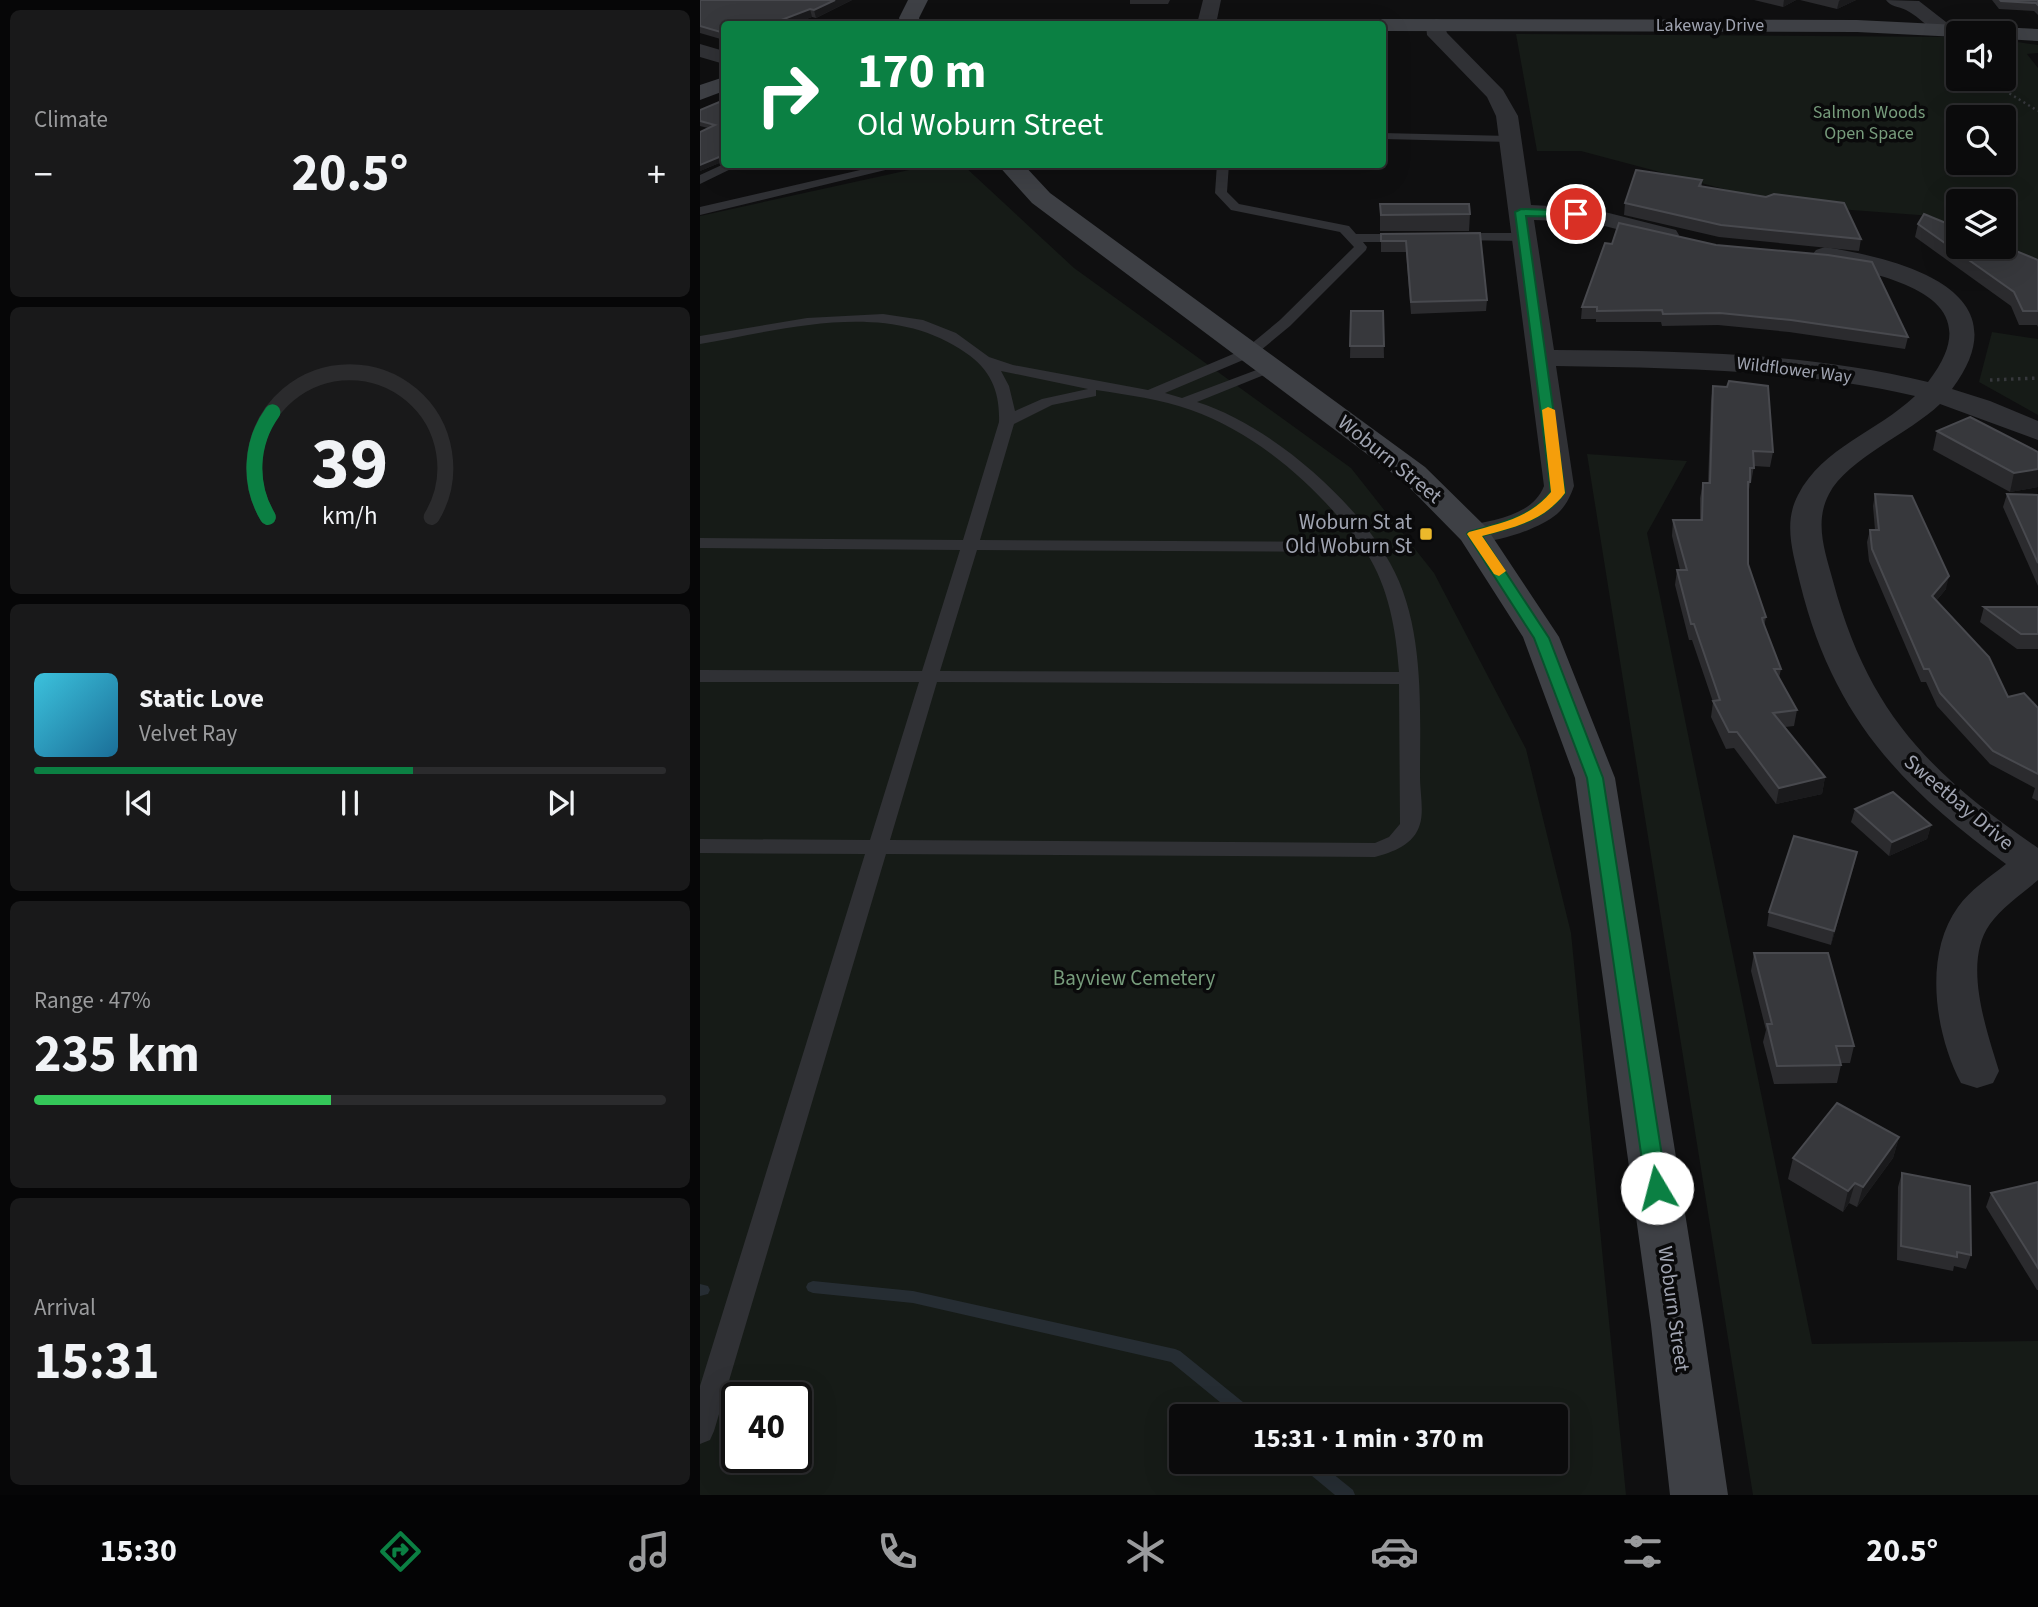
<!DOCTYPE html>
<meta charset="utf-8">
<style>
:root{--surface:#0b0b0c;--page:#19191a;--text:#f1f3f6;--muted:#9a9b9d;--line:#2b2b2d;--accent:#0b8043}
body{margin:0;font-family:"Source Sans 3",sans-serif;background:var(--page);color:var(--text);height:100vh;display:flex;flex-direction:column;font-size:26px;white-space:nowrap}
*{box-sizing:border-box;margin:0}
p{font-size:23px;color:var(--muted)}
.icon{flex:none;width:38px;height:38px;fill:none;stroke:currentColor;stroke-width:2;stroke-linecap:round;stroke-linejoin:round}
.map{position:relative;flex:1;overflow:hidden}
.drawer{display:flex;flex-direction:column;gap:10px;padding:10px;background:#060607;width:700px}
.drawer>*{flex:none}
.top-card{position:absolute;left:21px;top:21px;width:665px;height:147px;border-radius:7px;box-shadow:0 7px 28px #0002,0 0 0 2px var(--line);background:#0b8043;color:#fff;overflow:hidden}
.controls{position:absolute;left:1246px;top:21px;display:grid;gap:14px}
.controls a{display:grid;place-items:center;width:70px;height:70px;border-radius:7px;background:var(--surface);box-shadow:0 7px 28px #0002,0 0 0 2px var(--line);font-size:35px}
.speed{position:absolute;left:21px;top:1382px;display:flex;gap:14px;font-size:35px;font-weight:700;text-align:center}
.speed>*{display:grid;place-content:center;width:91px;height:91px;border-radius:50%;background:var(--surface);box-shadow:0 7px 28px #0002,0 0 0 2px var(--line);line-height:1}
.speed .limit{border:4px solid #111;border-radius:10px;background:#fff;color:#111}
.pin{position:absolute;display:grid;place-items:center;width:60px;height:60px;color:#fff;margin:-30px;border:4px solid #fff;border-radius:50%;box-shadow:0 2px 7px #0007}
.me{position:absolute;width:77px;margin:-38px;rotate:352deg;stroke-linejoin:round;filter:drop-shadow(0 0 5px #0008)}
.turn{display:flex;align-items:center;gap:24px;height:147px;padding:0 21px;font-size:32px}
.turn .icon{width:91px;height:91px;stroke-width:2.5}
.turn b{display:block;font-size:49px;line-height:60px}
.big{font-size:52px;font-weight:700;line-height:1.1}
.drawer .tile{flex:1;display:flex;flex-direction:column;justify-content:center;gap:10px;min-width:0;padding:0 24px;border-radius:10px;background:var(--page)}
.drawer .dial{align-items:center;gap:0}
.dial svg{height:182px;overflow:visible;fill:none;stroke:var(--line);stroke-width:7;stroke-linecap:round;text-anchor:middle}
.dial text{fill:var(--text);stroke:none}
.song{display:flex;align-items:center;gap:21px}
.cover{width:84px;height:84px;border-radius:10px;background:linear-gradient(135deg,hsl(190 70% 55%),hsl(200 70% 35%))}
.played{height:7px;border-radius:4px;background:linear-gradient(90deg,var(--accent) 60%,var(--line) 60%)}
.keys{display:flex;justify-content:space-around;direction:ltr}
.heat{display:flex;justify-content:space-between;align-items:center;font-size:38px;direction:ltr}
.charge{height:10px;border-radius:5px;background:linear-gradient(90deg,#34c759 47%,var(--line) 0)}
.trip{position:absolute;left:469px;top:1404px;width:399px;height:70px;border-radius:7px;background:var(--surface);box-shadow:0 7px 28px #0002,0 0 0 2px var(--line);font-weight:700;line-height:70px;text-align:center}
.tabs{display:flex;height:112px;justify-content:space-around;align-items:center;background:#040405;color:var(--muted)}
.tabs .icon{width:49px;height:49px}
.tabs .active{color:var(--accent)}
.tabs b{font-size:32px;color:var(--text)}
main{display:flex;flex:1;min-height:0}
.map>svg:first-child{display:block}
.green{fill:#161b17;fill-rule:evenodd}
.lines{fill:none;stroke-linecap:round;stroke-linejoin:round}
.stream{fill:#262d33;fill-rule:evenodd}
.path-far1{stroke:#36383c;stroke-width:2.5;stroke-dasharray:2 3.5;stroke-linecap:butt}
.path{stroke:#36383c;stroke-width:3.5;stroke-dasharray:2.5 4.5;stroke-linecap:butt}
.lane{fill:#303135;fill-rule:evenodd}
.street{fill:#303135;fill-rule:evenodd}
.secondary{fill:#3e4045;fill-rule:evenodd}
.wall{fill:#2b2b2e}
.shaded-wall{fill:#1a1a1c}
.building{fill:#37383c;stroke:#48494e;stroke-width:2}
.route{fill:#0b8043;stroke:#07532c;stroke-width:2}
.slow{fill:#f59e0b}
.poi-dot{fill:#ecb92b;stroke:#0a0a0b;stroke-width:2.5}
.labels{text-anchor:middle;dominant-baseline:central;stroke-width:7;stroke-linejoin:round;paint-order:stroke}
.far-street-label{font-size:18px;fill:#a0a4b1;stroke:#0a0a0b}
.far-park-label{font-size:18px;fill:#779c7c;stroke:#0a0a0b}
.street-label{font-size:21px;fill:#a0a4b1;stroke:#0a0a0b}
.poi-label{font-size:21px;fill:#a0a4b1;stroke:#0a0a0b;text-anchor:end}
.park-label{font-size:21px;fill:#779c7c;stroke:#0a0a0b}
</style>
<main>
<section class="drawer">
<div class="tile"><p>Climate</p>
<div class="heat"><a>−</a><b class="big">20.5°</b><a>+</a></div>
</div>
<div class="tile dial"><svg viewBox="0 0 100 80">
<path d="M14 69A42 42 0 1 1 86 69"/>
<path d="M14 69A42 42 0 0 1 16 23" stroke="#0b8043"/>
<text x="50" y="56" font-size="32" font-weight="700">39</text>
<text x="50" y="72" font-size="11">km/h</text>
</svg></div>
<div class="tile">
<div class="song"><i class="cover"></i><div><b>Static Love</b><p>Velvet Ray</p></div></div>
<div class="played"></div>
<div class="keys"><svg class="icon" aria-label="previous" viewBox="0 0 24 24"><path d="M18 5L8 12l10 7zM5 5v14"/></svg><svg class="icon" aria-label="pause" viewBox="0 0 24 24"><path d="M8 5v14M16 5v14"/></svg><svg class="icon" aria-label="next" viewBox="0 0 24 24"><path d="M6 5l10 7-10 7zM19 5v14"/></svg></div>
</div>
<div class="tile"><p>Range · 47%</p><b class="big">235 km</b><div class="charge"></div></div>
<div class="tile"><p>Arrival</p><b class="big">15:31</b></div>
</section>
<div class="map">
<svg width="1338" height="1495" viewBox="0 0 1338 1495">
<rect width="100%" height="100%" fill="#0f0f10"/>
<g class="green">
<path d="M816,34L1258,37V79H1304V40L1338,45V53L1327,54L1338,68V272L1304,247V201H1258V230L1232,216L1084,205L881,151H837ZM1258,117H1304V163H1258Z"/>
<path d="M232,165H263L374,268L651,468L734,573L826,749L871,933L926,1495H0V216ZM37,1398H96V1458H37ZM481,1416H856V1461H481Z"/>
<polygon points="1292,332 1338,339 1338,415 1279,382"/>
<polygon points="887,454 987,461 947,533 1112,1344 1338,1341 1338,1495 1053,1495"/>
</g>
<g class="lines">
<g class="stream">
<polygon points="113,1281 213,1291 475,1349 480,1351 554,1411 556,1416 537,1416 471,1362 213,1303 113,1293 108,1291 106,1287 108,1283"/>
<polygon points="0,1284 8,1286 10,1290 8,1294 0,1296"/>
<polygon points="597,1461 617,1461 653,1490 655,1495 635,1495 600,1466"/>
</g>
<g class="path-far1">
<polyline points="1286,79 1338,111"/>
<polyline points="227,168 243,164"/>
</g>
<polyline class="path" points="1290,380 1338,378"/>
<g class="lane">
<polygon points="682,133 810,136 816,139 810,142 682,139"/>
<polygon points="24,164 41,164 0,184 0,175"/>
<polygon points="186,164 210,164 0,215 0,207"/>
<path d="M517,164H529L527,192L539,204L649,226L656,234H707L713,238L707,242H663L667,247L666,250L590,326L555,355L465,393L482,398L567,366L572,365L579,369L497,402C568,424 654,498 690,563C725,625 720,707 720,777C720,791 724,811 720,824C714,845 693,852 675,857L186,854L14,1431L10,1440L0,1444V1386L165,854L0,853V839L170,840L219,682H0V670L222,671L260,550L0,548V538L263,540L299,422C300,392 291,370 266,353C189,298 86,329 0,344V336L107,318L183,314L223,320L256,333L289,357L313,365L448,390L545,349L580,320L654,247L640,232L531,210L515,193ZM301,371L388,389L342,399L315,411L309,386ZM396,390C428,395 461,399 491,410C557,433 617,487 659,542L280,540L314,424L352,405L396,396ZM277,550L666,552C689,588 696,630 699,672L240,671ZM237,682L699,684L700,824L689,837L675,843L190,840Z"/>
<polygon points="755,233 824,233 830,237 824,241 750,240 749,237"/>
</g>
<g class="street">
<polygon points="503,0 521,0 516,24 497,24"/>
<path d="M1186,0L1219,1L1255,29L1245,35C1230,31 1220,17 1206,10C1198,6 1191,7 1186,0Z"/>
<path d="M736,19L743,21L747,33L803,90L818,116L831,205L889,208L976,230L979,235L976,240L967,242L889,222L834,220L854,350C979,351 1106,352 1228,382C1299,291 1176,275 1116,260L1112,255L1116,250L1125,247C1200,259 1326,290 1252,389L1290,401L1338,421V440L1240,404C1210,433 1147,459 1129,494C1114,522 1125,552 1133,581C1168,712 1229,773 1338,848V880C1322,894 1302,907 1290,924C1262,963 1287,1031 1299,1071L1293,1083L1277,1088L1261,1083C1235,1034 1223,955 1258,907C1270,890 1290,877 1306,864C1199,786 1132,714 1100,583C1093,553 1083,523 1098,495C1123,447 1177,432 1215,396C1097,369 976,368 856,366L874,486C870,497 866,506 857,514C838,530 787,547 763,541L758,534L763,527C791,520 832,517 844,486L796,116L787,97L727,35L726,25Z"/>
<polygon points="0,44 24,51 24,64 0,57"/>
</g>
<g class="secondary">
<polygon points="208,0 228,0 219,18 221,24 201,24 199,18"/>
<polygon points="682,19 1157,20 1338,29 1338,41 1304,39 1304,33 1258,33 1258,37 1157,32 682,31 682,24 672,24"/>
<polygon points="24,77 24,91 0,100 0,85"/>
<polygon points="297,164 323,164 350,193 725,467 786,527 859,637 915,778 1003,1325 1028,1495 970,1495 951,1325 875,778 823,637 761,540 703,481 332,203"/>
</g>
</g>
<g class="wall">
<polygon points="0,0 152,0 116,18 112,17 92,24 24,24 24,40 0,33"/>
<polygon points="430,0 470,0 468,4 430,4"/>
<polygon points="1054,0 1096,0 1083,7"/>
<polygon points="1100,0 1156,0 1137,9"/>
<polygon points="1292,0 1338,0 1338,15 1334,11 1299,9"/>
<polygon points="24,100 24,161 0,171 8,128 0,126 0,110"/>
<polygon points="1002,180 1002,187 1161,239 1159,251 1019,237 924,215 925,203"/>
<polygon points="680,204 770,214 769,231 680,231"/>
<polygon points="1218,224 1338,260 1338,327 1337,325 1319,325 1311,306 1215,237"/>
<polygon points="780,233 787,300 786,311 711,314 706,252 681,252 681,234"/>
<polygon points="905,243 1208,337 1205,349 1089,332 1018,325 962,326 961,322 896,322 896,319 881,319 882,307"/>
<polygon points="651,311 683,311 684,358 650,358"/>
<polygon points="1013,386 1073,452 1070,467 1054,466 1051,483 1050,483 1048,496 1048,564 1066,617 1064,627 1081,669 1079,678 1097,710 1094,726 1085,727 1125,777 1122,794 1076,804 1034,748 1026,749 1011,717 1013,702 992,640 989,640 975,585 977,570 980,570 972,536 973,520 1000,520 1000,498 1003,483 1008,483 1011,401"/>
<polygon points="1237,431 1338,452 1338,487 1310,492 1233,450"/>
<polygon points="1175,494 1246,589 1236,601 1308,697 1338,708 1338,801 1332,798 1335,788 1290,764 1237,706 1226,682 1221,682 1169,561 1167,542 1170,530 1175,530 1173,506"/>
<polygon points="1307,494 1338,495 1338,586 1303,507"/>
<polygon points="1284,607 1338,607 1338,649 1317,649 1280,622"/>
<polygon points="1155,809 1231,825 1227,839 1189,856 1151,822"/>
<polygon points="1157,852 1131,945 1067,926 1069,912"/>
<polygon points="1054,953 1154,1046 1150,1063 1141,1063 1141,1065 1137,1083 1074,1084 1063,1042 1066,1030 1051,971"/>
<polygon points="1199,1137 1193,1158 1157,1207 1149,1203 1143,1212 1088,1179 1093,1158"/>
<polygon points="1202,1173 1271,1255 1266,1269 1254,1266 1253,1271 1197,1260 1198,1187"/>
<polygon points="1338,1182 1338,1290 1337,1290 1286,1207 1291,1193"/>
</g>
<g class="shaded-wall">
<polygon points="135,0 152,0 116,18 114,10"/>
<polygon points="1084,0 1096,0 1083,7"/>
<polygon points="1140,0 1156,0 1137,9 1139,1"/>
<polygon points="110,9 112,17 92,24 71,24"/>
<polygon points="24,155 24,161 0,171 0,165"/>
<polygon points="1338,469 1338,487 1310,492 1314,473"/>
<polygon points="1249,576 1246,589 1229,609 1232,596"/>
<polygon points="1125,777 1122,794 1076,804 1079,788"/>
<polygon points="1231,825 1227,839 1189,856 1192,842"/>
<polygon points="1157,852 1154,866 1131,945 1134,931"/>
<polygon points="1199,1137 1193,1158 1157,1207 1163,1187"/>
<polygon points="1155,1183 1149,1203 1143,1212 1148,1191"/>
</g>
<g class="building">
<polygon points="0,0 135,0 114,10 110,9 71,24 24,24 24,33 0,26"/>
<polygon points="1300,0 1338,0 1338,5 1336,3 1301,1"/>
<polygon points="24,100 24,155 0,165 0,132 15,125 0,121 0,110"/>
<polygon points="936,170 1002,180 999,186 1066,197 1074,194 1144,203 1161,239 1021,225 925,203"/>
<polygon points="680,204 769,204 770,214 681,215"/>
<polygon points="1224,214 1258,228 1258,247 1304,246 1338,260 1338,311 1323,311 1314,292 1218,224"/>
<polygon points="919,223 1016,245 1128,255 1172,262 1208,337 1091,320 1020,313 963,314 962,310 897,311 897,307 882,307 905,243 912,244"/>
<polygon points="780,233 787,300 711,302 706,241 681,241 681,234"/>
<polygon points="651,311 683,311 684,346 650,346"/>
<polygon points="1029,381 1068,386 1073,452 1053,451 1054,468 1050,468 1050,482 1048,482 1048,564 1066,617 1062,618 1063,622 1081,669 1074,669 1097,710 1073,713 1125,777 1079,788 1037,732 1029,732 1013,701 1020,700 994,624 991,624 977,570 987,570 973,520 1002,520 1003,483 1010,483 1013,386 1027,387"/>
<polygon points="1270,417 1338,452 1338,469 1314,473 1237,431"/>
<polygon points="1175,494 1212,496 1249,576 1232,596 1289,657 1308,697 1324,693 1338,708 1338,774 1293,751 1240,693 1229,669 1224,669 1172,549 1170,530 1179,530"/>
<polygon points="1307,494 1338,495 1338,563"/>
<polygon points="1284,607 1338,607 1338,634 1321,634"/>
<polygon points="1193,792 1231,825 1192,842 1155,809"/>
<polygon points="1094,836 1157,852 1134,931 1069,912"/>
<polygon points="1054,953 1128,953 1154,1046 1136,1046 1141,1065 1077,1066 1067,1024 1072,1024"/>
<polygon points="1137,1103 1199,1137 1163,1187 1155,1183 1148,1191 1093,1158"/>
<polygon points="1202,1173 1270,1186 1271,1255 1257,1252 1257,1257 1201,1246"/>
<polygon points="1338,1182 1338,1268 1291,1193"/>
</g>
<path class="route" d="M821,209L876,211L881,214L876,217L826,216L865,493C844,521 814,527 782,536L849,638L903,778L967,1188L964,1194L957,1197L949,1194L946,1188L887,778L834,638L767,534L769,532C800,523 830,518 851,492L815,212Z"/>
<path class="slow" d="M848,407L855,410L865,493C844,521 815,527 782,536L806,571L799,576L794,574L767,534L769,532C800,523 830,518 851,492L842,410Z"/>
<rect class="poi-dot" x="719" y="527" width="14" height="14" rx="3.5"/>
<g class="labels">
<g class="far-street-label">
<text x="1010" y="25">Lakeway Drive</text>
<text transform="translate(1094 370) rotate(7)">Wildflower Way</text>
</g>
<g class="far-park-label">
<text x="1169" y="112">Salmon Woods<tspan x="1169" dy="21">Open Space</tspan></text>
</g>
<g class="street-label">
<text transform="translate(690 459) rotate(39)">Woburn Street</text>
<text transform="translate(1259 802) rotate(40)">Sweetbay Drive</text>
<text transform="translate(974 1309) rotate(82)">Woburn Street</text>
</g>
<g class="poi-label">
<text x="712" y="522">Woburn St at<tspan x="712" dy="24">Old Woburn St</tspan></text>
</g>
<g class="park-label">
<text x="434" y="978">Bayview Cemetery</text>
</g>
</g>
</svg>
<div class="controls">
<a><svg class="icon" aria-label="sound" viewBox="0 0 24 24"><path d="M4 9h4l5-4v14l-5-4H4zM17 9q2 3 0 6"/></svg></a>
<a><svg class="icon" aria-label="search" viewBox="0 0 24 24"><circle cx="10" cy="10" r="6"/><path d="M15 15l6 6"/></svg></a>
<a><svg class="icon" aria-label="layers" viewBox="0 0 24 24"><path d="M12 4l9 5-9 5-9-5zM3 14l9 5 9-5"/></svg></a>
</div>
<div class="speed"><div class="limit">40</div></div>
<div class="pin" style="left:876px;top:214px;background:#d93025"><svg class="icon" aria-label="arrive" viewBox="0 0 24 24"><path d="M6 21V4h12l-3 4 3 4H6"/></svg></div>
<svg class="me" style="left:957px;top:1188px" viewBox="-20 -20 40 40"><circle r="19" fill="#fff"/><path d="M0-13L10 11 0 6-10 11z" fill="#0b8043"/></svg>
<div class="trip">15:31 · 1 min · 370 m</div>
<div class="top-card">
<div class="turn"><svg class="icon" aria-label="right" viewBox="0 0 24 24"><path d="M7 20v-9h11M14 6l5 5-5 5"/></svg><div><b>170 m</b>Old Woburn Street</div></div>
</div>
</div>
</main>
<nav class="tabs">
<b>15:30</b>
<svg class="icon active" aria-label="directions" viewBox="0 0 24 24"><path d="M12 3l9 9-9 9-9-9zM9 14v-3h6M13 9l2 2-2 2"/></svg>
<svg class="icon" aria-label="music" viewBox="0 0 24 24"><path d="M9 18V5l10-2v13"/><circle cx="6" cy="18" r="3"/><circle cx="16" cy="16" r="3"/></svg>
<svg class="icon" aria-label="phone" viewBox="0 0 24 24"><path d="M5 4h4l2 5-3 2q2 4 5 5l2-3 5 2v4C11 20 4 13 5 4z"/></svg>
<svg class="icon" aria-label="climate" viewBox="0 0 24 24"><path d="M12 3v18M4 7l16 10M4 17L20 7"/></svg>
<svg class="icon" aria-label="car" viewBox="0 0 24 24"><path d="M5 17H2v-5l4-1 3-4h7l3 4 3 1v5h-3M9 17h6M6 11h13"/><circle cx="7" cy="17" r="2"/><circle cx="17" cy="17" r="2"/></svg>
<svg class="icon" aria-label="filters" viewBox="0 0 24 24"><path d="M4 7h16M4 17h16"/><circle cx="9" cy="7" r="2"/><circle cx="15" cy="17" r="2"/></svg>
<b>20.5°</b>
</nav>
